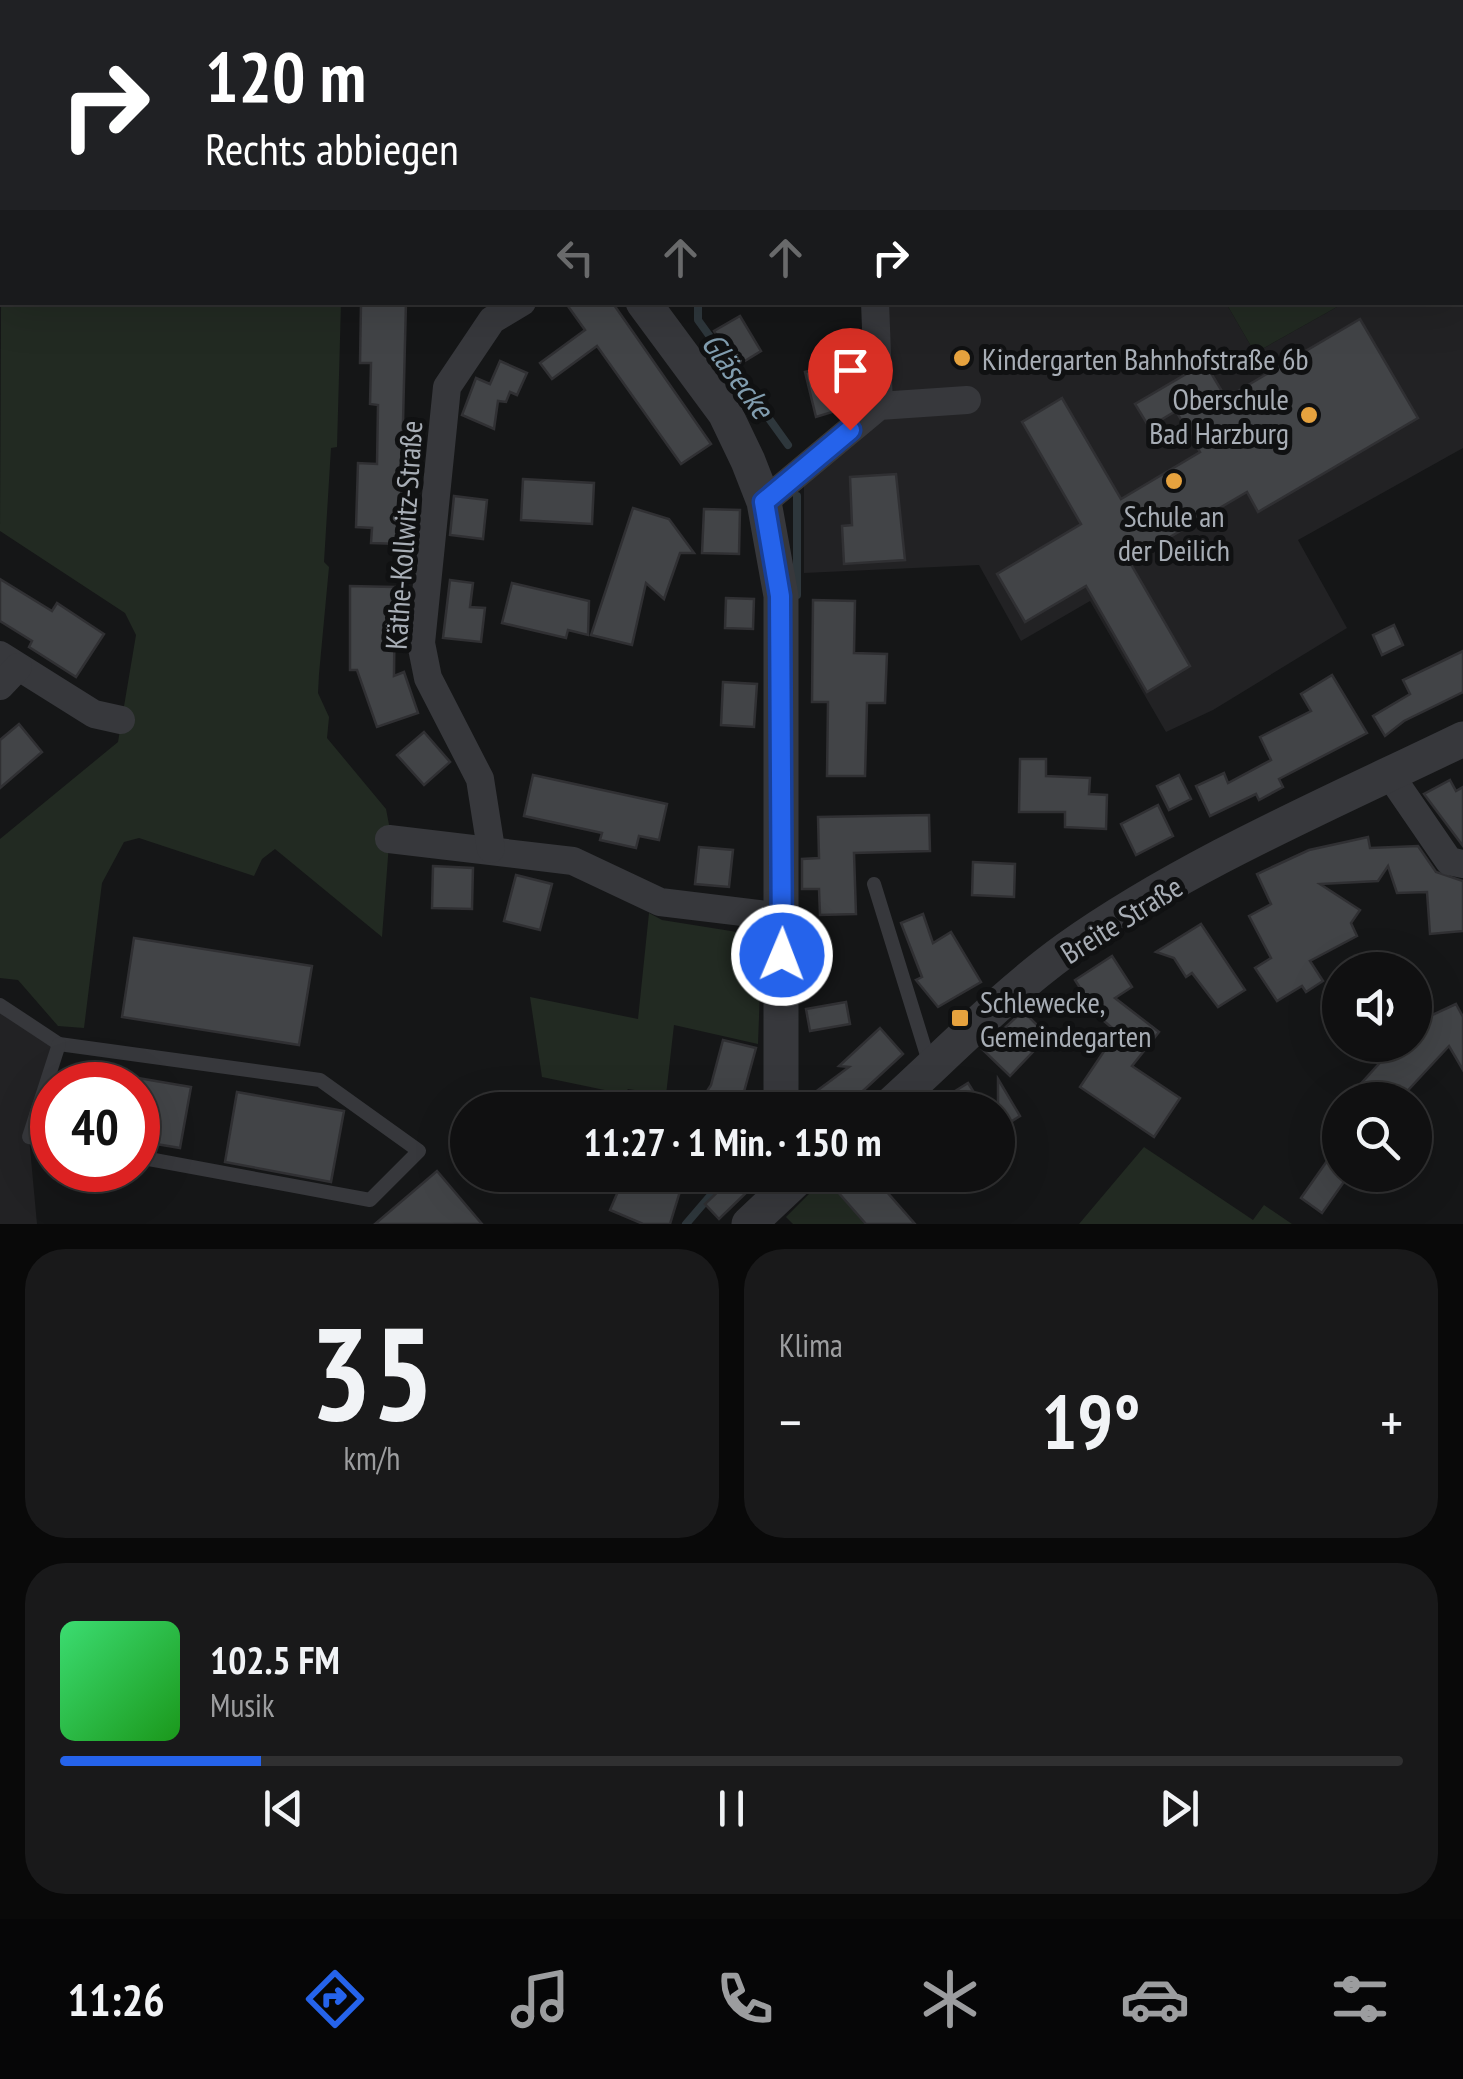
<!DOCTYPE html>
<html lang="de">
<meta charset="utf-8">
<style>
:root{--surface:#101011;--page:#19191a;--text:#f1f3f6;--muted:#9c9d9f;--line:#303031;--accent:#2563eb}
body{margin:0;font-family:"PT Sans Narrow",sans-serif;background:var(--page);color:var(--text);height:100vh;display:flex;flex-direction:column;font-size:38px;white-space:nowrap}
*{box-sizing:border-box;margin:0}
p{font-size:32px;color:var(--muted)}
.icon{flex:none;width:55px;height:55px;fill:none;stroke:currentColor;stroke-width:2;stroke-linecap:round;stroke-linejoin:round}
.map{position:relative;height:1224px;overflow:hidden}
.side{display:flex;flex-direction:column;gap:25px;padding:25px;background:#090909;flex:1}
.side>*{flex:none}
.hud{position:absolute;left:0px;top:0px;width:1465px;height:305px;box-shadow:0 10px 40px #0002,0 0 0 2px var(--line);background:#202124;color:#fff;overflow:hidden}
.buttons{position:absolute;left:1322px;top:952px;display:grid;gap:20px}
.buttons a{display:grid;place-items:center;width:110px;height:110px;border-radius:50%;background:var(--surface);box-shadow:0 10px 40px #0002,0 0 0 2px var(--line);font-size:50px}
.speed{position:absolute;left:30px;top:1062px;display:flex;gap:20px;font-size:50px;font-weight:700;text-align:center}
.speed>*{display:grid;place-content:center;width:130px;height:130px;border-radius:50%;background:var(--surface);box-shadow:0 10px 40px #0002,0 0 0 2px var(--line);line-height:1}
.speed .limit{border:15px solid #d22;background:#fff;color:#111}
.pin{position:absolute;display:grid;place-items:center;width:85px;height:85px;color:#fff;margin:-102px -42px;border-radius:50% 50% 50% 0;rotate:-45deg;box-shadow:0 0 10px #0007}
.pin .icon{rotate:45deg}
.me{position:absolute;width:110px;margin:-55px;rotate:1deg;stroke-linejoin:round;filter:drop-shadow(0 0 8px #0008)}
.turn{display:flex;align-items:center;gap:35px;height:210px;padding:0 40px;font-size:45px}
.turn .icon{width:130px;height:130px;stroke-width:2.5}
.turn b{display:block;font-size:70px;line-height:85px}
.lanes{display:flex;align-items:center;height:95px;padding:0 40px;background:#0003;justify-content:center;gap:50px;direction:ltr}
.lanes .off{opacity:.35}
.big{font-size:75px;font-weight:600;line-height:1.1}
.side .widget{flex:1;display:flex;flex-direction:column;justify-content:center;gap:15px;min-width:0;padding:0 35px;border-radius:40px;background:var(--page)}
.side .dial{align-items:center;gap:0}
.dial b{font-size:130px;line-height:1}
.song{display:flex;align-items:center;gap:30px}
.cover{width:120px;height:120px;border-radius:15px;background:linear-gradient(135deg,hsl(140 70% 55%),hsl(120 70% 35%))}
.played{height:10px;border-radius:5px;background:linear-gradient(90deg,var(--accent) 15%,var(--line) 15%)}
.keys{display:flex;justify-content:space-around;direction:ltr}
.heat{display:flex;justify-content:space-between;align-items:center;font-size:55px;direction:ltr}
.side .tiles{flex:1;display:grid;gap:25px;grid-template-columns:1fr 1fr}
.widget:last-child{grid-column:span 2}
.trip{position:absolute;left:450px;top:1092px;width:565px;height:100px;border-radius:50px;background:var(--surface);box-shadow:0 10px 40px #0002,0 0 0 2px var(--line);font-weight:600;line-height:100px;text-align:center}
.menu{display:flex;height:160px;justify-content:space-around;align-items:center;background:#060607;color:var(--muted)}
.menu .icon{width:70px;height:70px}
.menu .selected{color:var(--accent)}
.menu b{font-size:45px;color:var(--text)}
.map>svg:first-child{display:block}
.built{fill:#222224}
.green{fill:#222a22}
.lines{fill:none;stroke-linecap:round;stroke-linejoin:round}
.stream{stroke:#2e373c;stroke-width:8}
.building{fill:#424447;stroke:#303033;stroke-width:2.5}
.service{stroke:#37383c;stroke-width:14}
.minor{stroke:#37383c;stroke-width:28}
.tertiary{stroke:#37383c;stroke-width:35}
.route-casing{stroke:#184099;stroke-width:25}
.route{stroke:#2563eb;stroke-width:18}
.poi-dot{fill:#e6a23e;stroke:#101112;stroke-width:4}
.labels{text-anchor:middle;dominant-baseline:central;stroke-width:10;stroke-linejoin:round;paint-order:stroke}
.poi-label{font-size:30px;fill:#a8aeb6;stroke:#101112;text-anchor:start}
.street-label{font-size:30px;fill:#a8aeb6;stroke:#101112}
.water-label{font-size:32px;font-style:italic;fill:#819daf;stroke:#101112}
</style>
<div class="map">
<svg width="1463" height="1224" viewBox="0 0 1463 1224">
<rect width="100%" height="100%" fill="#151617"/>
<g class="built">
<polygon points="1463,236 1463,448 1298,540 1347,628 1213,710 1166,732 1090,601 1021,641 979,565 804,573 804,478 882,412 883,303 1226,303 1255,353 1344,303 1462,302"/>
<polygon points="0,1005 59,1044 29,1137 37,1224 0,1224"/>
</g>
<g class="green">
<polygon points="38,0 362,0 37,2"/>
<polygon points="951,0 1441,0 1443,2 950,2"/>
<polygon points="2,96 2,302 341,303 337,447 331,448 324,562 329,567 319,674 318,693 329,717 327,738 386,809 390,830 382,937 275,849 262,859 254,876 139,838 124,842 102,883 84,1028 58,1026 18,980 0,978 0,839 118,742 136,635 125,613 0,531"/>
<polygon points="1226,303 1344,303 1255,353"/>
<polygon points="649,913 662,920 762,936 758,1044 674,1025 666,1095 628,1089 624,1094 542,1077 530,997 638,1019"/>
<polygon points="1144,1147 1253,1220 1264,1205 1292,1224 1079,1224"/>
<polygon points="825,1178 866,1224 793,1224 786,1217"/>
</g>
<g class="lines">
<g class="stream">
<polyline points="689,0 689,2"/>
<polyline points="698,302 698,320 788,445"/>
<polyline points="797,496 797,595"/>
<polyline points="686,1224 728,1175"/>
</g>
</g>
<g class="building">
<polygon points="361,302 406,302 400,544 371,543 372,528 356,527 358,463 377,464 378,405 370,404 371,363 360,363"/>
<polygon points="565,302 612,302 711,444 681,464 597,346 552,379 540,363 585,330"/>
<polygon points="740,316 761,351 735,367 714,331"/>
<polygon points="1360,319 1418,418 1258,512 1247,492 1129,561 1190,666 1147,692 1086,586 1025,622 997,574 1081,524 1022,422 1062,398 1121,499 1200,452 1176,411 1149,427 1135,404 1205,363 1226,398"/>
<polygon points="500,361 527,373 517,395 510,392 506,402 498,401 494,429 462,415 476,378 490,384"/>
<polygon points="841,363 852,406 816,417 805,372"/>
<polygon points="896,474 905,560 844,564 842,526 852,525 850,477"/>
<polygon points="523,479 594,483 592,524 521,520"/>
<polygon points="454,496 487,500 483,539 450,535"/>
<polygon points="633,508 669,519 694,553 680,553 664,599 646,583 632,645 591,635"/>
<polygon points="704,509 740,510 739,554 702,553"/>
<polygon points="0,579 52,611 57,603 104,634 76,677 29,647 32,641 0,621"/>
<polygon points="450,580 473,583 470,607 485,608 481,642 443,638"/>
<polygon points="512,583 589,601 588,635 568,630 566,638 502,623"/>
<polygon points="350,586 395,587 394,676 404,672 418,713 377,727 357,670 350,670"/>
<polygon points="726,598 754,599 753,629 725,628"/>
<polygon points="813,600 855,601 854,653 887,654 885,703 867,703 865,776 827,776 828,702 812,702"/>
<polygon points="1394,625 1403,645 1382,655 1373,635"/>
<polygon points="1463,651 1463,692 1404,721 1385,736 1373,716 1410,694 1403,680"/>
<polygon points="1332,675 1367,733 1279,779 1283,787 1259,800 1256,794 1210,816 1196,786 1224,773 1228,783 1271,760 1260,737 1311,711 1301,694"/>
<polygon points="723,682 757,684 754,727 721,725"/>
<polygon points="19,724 42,752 0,788 0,740"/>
<polygon points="424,732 450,762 424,785 397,755"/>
<polygon points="1020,759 1046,759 1046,776 1090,778 1089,794 1107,795 1106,829 1065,827 1065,812 1019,812"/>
<polygon points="533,775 667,804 659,840 639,836 636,848 600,840 602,833 524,816"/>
<polygon points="1179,775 1191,799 1169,810 1157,786"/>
<polygon points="1450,780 1456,791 1463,787 1463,846 1424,794"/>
<polygon points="1158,805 1173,836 1136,855 1121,824"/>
<polygon points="929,815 930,851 854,853 856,914 820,915 819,889 802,889 802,859 819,858 818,817"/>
<polygon points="1368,837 1370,848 1418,846 1436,872 1463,881 1463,931 1430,934 1427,892 1397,893 1388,866 1378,881 1320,884 1360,910 1351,923 1357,936 1310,961 1323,981 1306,992 1302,986 1277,1001 1255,968 1271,958 1249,916 1271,904 1257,874 1309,850"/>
<polygon points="699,847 733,850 729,887 695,884"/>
<polygon points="973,862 1015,864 1014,897 972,895"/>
<polygon points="433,866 473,868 472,909 432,908"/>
<polygon points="516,875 552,884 540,930 504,921"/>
<polygon points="923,914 933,943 951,932 981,982 938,1007 916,980 922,977 901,923"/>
<polygon points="1201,924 1245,990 1218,1007 1192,973 1186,977 1174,958 1156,952"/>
<polygon points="134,938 312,966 299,1045 122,1017"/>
<polygon points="1112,956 1132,987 1115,998 1159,1032 1132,1066 1180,1098 1154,1137 1080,1087 1117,1032 1098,1016 1075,980"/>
<polygon points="846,1002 850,1024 810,1031 806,1009"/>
<polygon points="1456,1004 1463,1017 1463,1070 1449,1046 1399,1100 1346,1100 1396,1045 1415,1045 1415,1023"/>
<polygon points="1023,1011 1048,1036 1010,1076 982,1049"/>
<polygon points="880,1028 903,1054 852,1101 859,1110 802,1110 802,1102 849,1067 839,1066"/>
<polygon points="723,1040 756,1048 739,1110 695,1110 711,1085"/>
<polygon points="138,1078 191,1087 180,1148 138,1141"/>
<polygon points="998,1079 1020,1116 998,1130"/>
<polygon points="968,1083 985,1110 925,1110"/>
<polygon points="237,1092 344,1111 331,1182 225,1162"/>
<polygon points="1327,1161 1340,1175 1348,1176 1322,1213 1301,1198"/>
<polygon points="437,1171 482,1224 375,1224"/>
<polygon points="625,1175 685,1175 670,1224 643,1224 610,1210"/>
<polygon points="823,1175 872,1175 915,1224 866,1224"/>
<polygon points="734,1176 748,1191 719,1219 705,1204"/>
</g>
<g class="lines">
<g class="service">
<polyline points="874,884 930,1065"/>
<polyline points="0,1005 59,1044 320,1080 419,1151 370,1200 138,1157"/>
<polyline points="52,1141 29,1137 59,1044"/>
</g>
<g class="minor">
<polyline points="785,2 791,0"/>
<polyline points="932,2 932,0"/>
<polyline points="875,302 879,406"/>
<polyline points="764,502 879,406 967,400"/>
<polyline points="0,655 94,714 121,720"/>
<polyline points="0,686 18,667"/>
<polyline points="1390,775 1449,861 1463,864"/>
<polyline points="389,839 573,861 660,902 783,917"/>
<polyline points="491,849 480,779 428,678 421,643 447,387 492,320 522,302"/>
</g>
<g class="tertiary">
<polyline points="485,0 486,2"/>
<polyline points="643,302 725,413 748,461 764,502 781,596 781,1110"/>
<path d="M885,1110C945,1056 1002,996 1067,949C1185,865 1333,802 1463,739"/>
<polyline points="749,1224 801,1175"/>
</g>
</g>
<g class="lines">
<g class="route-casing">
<polyline id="route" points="782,955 780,596 764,502 850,430"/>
</g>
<use href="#route" class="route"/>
</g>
<g class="poi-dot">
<circle cx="962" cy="358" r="10"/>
<circle cx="1309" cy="415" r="10"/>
<circle cx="1174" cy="481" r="10"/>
<rect x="950" y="1008" width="20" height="20" rx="5"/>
</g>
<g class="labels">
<g class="poi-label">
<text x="982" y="358">Kindergarten Bahnhofstraße 6b</text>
<text x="1289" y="398" text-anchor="end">Oberschule<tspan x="1289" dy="34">Bad Harzburg</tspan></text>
<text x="1174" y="515" text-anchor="middle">Schule an<tspan x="1174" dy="34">der Deilich</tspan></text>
<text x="980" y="1001">Schlewecke,<tspan x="980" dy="34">Gemeindegarten</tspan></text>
</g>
<g class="street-label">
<text transform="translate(403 535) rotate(-86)">Käthe-Kollwitz-Straße</text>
<text transform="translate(1121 919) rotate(-32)">Breite Straße</text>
</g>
<g class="water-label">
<text transform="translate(738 375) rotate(54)">Gläsecke</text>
</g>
</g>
</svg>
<div class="buttons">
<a><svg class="icon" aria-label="sound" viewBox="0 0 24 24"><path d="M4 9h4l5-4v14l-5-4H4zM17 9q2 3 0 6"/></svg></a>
<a><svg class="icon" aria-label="search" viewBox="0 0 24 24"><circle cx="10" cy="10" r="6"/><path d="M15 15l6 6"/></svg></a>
</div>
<div class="speed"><div class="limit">40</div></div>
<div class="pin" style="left:850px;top:430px;background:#d93025"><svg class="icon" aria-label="arrive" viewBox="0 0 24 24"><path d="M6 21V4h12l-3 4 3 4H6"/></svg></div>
<svg class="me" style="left:782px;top:955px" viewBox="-20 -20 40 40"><circle r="17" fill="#2563eb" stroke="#fff" stroke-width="3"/><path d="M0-11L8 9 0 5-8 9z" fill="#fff"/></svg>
<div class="trip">11:27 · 1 Min. · 150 m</div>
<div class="hud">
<div class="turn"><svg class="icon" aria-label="right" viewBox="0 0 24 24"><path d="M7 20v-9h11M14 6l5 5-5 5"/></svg><div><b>120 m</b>Rechts abbiegen</div></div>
<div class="lanes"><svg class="icon off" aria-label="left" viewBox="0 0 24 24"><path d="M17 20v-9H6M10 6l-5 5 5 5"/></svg><svg class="icon off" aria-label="ahead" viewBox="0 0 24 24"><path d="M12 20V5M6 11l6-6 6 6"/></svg><svg class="icon off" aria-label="ahead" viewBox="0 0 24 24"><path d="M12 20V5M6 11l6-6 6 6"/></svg><svg class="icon" aria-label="right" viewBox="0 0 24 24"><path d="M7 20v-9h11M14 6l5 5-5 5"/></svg></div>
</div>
</div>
<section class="side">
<div class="tiles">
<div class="widget dial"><b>35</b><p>km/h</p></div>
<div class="widget"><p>Klima</p>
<div class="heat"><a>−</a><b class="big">19°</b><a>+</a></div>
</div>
<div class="widget">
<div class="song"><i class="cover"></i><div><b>102.5 FM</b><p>Musik</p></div></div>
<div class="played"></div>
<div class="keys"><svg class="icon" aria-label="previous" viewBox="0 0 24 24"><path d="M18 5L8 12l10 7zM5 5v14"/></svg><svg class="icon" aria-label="pause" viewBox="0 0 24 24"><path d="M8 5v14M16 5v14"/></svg><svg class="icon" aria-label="next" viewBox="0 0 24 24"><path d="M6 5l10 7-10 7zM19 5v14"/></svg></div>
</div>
</div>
</section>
<nav class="menu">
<b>11:26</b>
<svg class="icon selected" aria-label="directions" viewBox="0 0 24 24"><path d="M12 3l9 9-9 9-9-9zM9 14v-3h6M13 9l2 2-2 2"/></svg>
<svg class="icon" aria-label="music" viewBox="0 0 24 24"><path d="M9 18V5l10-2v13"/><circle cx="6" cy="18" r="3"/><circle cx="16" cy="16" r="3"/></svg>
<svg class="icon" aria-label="phone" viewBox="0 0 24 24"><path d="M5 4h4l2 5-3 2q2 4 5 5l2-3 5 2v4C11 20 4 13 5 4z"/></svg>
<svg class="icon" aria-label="climate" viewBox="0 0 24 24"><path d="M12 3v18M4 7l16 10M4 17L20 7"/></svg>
<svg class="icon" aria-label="car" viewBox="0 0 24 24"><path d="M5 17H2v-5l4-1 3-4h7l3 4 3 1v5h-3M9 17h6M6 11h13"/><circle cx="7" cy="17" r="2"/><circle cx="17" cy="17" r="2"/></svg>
<svg class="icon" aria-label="filters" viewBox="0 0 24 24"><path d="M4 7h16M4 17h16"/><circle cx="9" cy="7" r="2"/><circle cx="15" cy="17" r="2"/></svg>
</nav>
